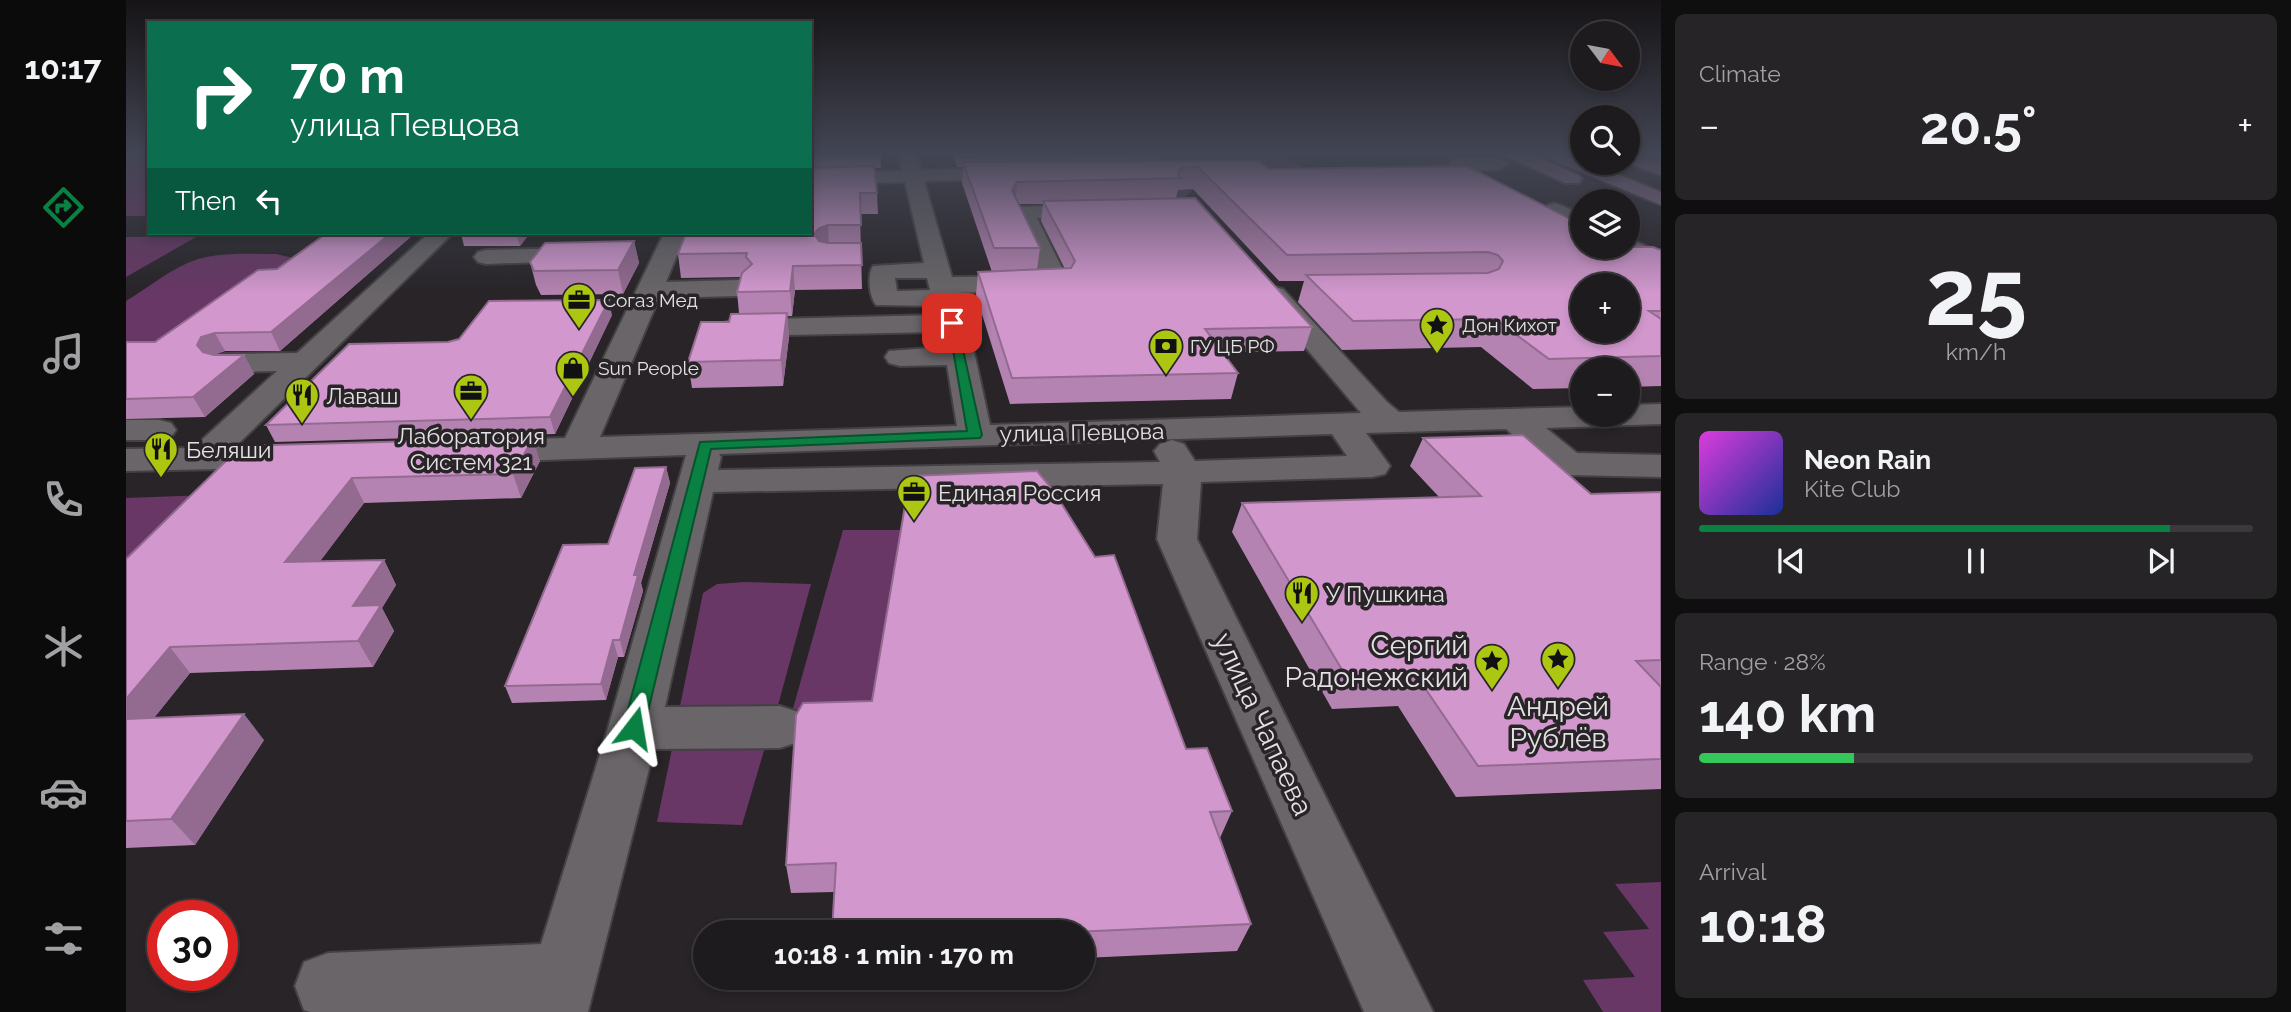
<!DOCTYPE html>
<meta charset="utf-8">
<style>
:root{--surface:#1e1b1e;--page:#262427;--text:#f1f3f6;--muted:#a1a1a4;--line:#3c393c;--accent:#0b8043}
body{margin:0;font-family:Raleway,sans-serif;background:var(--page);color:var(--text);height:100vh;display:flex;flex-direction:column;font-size:26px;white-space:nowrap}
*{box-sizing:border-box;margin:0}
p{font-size:23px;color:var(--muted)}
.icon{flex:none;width:38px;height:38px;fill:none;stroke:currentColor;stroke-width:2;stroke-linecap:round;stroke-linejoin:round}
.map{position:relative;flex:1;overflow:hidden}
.details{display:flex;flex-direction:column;gap:14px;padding:14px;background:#100f10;width:630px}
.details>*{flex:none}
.guide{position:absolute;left:21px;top:21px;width:665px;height:214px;border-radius:0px;box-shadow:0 4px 10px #0003,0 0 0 2px var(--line);background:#0b6e4f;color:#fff;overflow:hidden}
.needle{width:46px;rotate:122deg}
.tools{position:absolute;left:1444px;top:21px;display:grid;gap:14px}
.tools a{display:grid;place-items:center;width:70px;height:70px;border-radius:50%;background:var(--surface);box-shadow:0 4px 10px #0003,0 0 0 2px var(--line);font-size:35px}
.speed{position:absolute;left:21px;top:900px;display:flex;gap:14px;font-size:35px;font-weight:700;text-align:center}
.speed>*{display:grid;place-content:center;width:91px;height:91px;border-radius:50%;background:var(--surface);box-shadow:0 4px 10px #0003,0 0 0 2px var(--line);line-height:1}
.speed .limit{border:10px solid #d22;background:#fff;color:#111}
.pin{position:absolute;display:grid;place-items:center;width:60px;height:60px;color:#fff;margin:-30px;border-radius:14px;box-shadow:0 4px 10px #0006}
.me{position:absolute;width:77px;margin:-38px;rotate:14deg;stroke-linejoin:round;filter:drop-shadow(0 0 5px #0008)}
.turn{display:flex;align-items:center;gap:24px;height:147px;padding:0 28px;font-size:32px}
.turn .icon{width:91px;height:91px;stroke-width:2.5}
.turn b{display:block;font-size:49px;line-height:60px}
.then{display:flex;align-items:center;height:66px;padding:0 28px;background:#0003;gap:14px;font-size:26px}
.big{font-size:52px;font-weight:700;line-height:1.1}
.details .card{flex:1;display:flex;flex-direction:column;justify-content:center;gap:10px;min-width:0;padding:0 24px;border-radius:10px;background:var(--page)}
.details .dial{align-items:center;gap:0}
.dial b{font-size:91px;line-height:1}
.song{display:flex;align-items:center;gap:21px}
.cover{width:84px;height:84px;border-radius:10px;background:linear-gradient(135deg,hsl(300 70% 55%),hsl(230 70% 35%))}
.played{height:7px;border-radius:4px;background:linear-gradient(90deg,var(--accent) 85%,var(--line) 85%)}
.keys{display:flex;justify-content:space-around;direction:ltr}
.heat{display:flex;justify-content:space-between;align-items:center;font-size:38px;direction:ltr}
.charge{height:10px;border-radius:5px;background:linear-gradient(90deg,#34c759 28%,var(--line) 0)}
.trip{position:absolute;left:567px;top:920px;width:402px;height:70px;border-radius:35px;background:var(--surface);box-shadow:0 4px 10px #0003,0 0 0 2px var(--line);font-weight:700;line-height:70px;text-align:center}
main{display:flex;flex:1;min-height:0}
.tabs{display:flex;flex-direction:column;width:126px;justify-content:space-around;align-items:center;background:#0c0b0c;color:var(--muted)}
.tabs .icon{width:49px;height:49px}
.tabs .active{color:var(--accent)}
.tabs b{font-size:32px;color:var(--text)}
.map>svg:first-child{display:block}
.green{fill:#683765}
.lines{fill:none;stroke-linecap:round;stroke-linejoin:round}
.minor-tunnel{stroke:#444044;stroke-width:20;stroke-dasharray:20 10;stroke-linecap:butt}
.minor-casing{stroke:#434143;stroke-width:4}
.major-casing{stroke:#434143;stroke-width:4}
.minor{fill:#696568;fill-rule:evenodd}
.major{fill:#8c6b8a;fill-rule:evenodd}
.wall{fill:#b583b1;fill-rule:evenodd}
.shaded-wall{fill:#936a90}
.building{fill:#d298ce;stroke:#936a90;stroke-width:2;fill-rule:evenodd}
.route{fill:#0b8043;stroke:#07532c;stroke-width:2}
.labels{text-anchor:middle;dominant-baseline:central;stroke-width:7;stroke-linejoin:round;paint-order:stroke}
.far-poi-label{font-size:19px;fill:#e3e1e3;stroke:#282428;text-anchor:start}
.poi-label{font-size:23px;fill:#e3e1e3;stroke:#282428;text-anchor:start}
.street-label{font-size:23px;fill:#e3e1e3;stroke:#282428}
.near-poi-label{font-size:28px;fill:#e3e1e3;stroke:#282428;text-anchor:end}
.near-street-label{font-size:28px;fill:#e3e1e3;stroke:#282428}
</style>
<main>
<nav class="tabs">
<b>10:17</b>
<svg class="icon active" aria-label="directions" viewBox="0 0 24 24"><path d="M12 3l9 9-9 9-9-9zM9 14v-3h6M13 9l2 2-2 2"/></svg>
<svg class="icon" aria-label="music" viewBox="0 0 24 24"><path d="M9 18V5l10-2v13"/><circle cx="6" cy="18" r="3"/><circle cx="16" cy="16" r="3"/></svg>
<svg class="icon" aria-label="phone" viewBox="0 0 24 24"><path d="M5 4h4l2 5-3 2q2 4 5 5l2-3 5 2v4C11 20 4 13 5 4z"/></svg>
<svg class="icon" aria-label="climate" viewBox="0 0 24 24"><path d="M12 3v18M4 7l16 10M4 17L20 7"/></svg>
<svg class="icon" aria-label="car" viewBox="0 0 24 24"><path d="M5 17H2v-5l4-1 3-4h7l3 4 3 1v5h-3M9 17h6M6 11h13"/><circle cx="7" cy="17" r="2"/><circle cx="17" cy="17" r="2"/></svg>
<svg class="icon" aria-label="filters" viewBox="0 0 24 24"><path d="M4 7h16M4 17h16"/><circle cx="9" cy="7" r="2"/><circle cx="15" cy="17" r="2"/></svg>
</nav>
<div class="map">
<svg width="1535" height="1012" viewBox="0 0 1535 1012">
<rect width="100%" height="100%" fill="#282428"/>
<g class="green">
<rect x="0" y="153" width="23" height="63"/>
<polygon points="1035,153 1156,153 1176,168 1052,169"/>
<polygon points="0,237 70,237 0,277"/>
<path d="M150,254L167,258L64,338L0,355V301C23,287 47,267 72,259C97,252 124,254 150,254Z"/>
<polygon points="82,495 0,578 0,498"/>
<polygon points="717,530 778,530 743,728 661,730"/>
<polygon points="618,582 685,584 651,709 553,711 577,593 591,584"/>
<polygon points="642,737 616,825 531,822 548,739"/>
<polygon points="1535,882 1535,1012 1477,1012 1457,980 1509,977 1477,932 1523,929 1489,884"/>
</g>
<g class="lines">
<polyline class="minor-tunnel" points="1047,182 1060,196"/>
<g class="minor-casing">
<g id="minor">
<path d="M772,153H790L795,170L888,167L898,173L888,179L798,181L826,277L915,276L886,212L889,207L969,205L977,206L980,211L977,216L969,217L911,218L944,284L940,289L830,293L849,356L864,425L1235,413L1135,295L1139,289L1148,287L1157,289L1261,402L1273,412L1456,407V415H1502V405L1535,404V424L1420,428L1451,453L1535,455V477L1442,475L1429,472L1380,429L1240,433L1264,466L1259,474L1246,477L1075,482L1071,539L1307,1012H1238L1031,539L1037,484L587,492L539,707L654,706L672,712L680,727L672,742L654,748L528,749L462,1012H184L178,1010L169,986L178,962L202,953L415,944L482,728L560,455L358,462L346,458L340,451L346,444L358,440L439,438L538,233H560L540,282L613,280L622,283L626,288L622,293L613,296L533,298L474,437L831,426L821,365L774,366L763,363L759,357L763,351L817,347L813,332L610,336L600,334L596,328L600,322L610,320L810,315L808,306L750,305C743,296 741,275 747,266L798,263L779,182L684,185V173L776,171ZM769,278H801L804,290L771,291ZM1206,434L1221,456L1069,461L1058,444L1046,440L1034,444L1028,451L1034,462L592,470L595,457L593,454Z"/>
<polygon points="1010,153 1029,153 1057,182 1047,188 1040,186"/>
<polygon points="1518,153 1535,153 1535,161 1521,157"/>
<path d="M1332,158H1372L1381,164L1372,170H1355L1354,176C1340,179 1306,183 1296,172L1306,166H1324L1325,160Z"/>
<polygon points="1429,203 1456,214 1456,229 1422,213 1418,209 1422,205"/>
<polygon points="303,233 327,233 109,447 148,446 161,449 166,457 161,465 148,468 0,471 0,449 67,448 151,371 99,372 88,369 84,363 88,357 99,354 171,353"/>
<polygon points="1502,238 1535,253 1535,269 1494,250 1492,247 1502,247"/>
<polygon points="461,248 469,250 473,255 469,260 360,264 352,262 348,257 352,252 360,250"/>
<polygon points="0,420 33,420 45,423 50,430 45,437 33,440 0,440"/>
</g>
</g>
<g class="major-casing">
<g id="major">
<polygon points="1378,153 1402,153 1453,175 1456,179 1453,183 1439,183 1381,157"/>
<polygon points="1416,153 1440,153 1456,159 1456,163 1464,163 1535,192 1535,205 1419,157"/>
<polygon points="1502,153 1535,163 1535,175 1501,163"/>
</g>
</g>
<use href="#minor" class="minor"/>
<use href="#major" class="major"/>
</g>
<g class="wall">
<polygon points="684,153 755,153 755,168 749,168 751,193 752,214 734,214 736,289 669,290 666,316 661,316 663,337 657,386 566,388 562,362 603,322 613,313 611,292 615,277 555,278 552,254 684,233"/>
<path d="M826,153H1021L1023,155L1022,161L1143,169L1456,247L1535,250V386L1502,387V369H1456V388L1407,389L1355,347L1216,350L1172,302L1178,281H1153L1067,189L1052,190L1050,198L1186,327L1178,351L1096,352L1112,373L1105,399L884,404L850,295L852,272H866L836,183L837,167H831ZM893,204H917L915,221L939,269L911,270L914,248Z"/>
<polygon points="201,233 289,233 154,351 99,351 87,355 118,355 128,374 79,417 0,419 0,342 29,342 151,269"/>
<polygon points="336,233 404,233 394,246 338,246 335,234"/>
<polygon points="508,241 513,263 497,294 415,295 410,285 404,262"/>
<polygon points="486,315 429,434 149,442 140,425 322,342"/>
<polygon points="1297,438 1465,494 1535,492 1535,789 1330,797 1272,706 1206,709 1106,532 1116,503 1313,497 1284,466"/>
<polygon points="96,459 414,461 395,498 238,503 194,561 258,560 270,585 256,608 268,631 247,667 64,673 28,718 138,740 69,845 0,848 0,559 98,462"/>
<polygon points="540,467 544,483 515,583 517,591 498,657 492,657 480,700 386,703 379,686 482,544"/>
<polygon points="746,701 1060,749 1106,811 1094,838 1125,924 1111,951 957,958 957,933 706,933 708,892 665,893 660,865"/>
<polygon points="771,978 868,978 866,987 771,991"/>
</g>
<g class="shaded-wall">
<polygon points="891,182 889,204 886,190"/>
<polygon points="702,225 703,247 694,250 688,234 693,228"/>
<polygon points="265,233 289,233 154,351 145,332"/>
<polygon points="391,233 404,233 394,246 390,234"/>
<polygon points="508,241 513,263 497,294 492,270"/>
<polygon points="667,266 669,290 666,316 664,291"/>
<polygon points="483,300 486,315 429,434 424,417"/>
<polygon points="661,313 663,337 657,386 655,360"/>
<polygon points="89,333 99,351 86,356 82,364 71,345 75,337"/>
<polygon points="118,355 128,374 79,417 67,397"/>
<polygon points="407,438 414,461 395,498 387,474"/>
<polygon points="540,467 544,483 515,583 517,591 498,657 494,640 508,575"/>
<polygon points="226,478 238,503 174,588 159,562"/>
<polygon points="258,560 270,585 256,608 268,631 247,667 232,641 227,606"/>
<polygon points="487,640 492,657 480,700 475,684"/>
<polygon points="44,647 64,673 6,745 0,739 0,699"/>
<polygon points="118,714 138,740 69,845 45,819"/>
</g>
<g class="building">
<polygon points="830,153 1021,153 1023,155 831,157"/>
<path d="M1132,160L1143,169L1341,166L1456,225V247H1527L1535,250V311H1523L1535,319V356L1423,359L1369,319L1227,321L1180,275L1362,273L1373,269L1377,261L1372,255L1362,252L1161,255L1072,167L1055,168L1052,174L1055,178L891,182L886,190L914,248H868L837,162ZM1456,285H1502V331H1456Z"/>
<polygon points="748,166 751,193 734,193 735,225 702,225 693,228 688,234 693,241 702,243 735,243 736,265 667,266 664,291 611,292 616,273 626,264 620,257 621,253 552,254 560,233 684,233 684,168"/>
<polygon points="1069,198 1186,327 1079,329 1112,373 886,378 852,272 945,268 949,261 917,201"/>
<polygon points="201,233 265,233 145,332 89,333 75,337 71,345 77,352 88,355 118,355 67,397 0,399 0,342 29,342 132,270 151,269"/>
<polygon points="336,233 391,233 390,234 335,234"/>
<polygon points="508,241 492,270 408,271 404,262 419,243"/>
<polygon points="483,300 424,417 140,425 223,344 322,342 333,339 363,301"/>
<polygon points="661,313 655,360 562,362 575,322 603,322 605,314"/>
<polygon points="1397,435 1465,494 1535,492 1535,660 1510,661 1535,687 1535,759 1352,766 1290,675 1221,678 1116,503 1355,496 1297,438"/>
<polygon points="407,438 387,474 226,478 159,562 258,560 227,606 255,605 232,641 44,647 0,699 0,559 102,459 96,459 109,446"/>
<polygon points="540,467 508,575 512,575 494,640 487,640 475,684 379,686 437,545 482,544 509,468"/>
<polygon points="911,471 927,490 969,557 988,555 1060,749 1081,748 1106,811 1084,812 1125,924 925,933 706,933 710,863 660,865 670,715 677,703 746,701 784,476"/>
<polygon points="118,714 45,819 0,821 0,719"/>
</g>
<linearGradient id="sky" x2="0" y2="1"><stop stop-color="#161416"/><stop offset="0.52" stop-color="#424553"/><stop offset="1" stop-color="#424553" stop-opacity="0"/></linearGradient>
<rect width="1535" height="294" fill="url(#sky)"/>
<polygon class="route" points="822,321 831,323 856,435 854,438 585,449 518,728 515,734 508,737 500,734 497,728 574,442 841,431"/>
<defs>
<g id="office-pin" transform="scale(1.75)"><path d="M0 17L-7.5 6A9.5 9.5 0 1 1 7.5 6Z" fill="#acc612" stroke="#282428"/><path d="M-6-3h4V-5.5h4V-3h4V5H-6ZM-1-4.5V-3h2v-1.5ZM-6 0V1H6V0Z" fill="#111"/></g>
<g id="sight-pin" transform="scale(1.75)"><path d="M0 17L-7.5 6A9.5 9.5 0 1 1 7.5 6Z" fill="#acc612" stroke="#282428"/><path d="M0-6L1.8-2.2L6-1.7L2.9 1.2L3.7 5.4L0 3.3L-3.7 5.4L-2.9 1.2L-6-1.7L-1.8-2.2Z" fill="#111"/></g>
<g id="bank-pin" transform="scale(1.75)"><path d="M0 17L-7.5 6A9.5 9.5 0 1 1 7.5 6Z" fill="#acc612" stroke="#282428"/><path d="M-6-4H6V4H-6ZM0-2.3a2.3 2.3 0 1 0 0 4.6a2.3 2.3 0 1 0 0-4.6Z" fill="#111"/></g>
<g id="shop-pin" transform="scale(1.75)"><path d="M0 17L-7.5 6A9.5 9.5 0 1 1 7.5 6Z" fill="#acc612" stroke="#282428"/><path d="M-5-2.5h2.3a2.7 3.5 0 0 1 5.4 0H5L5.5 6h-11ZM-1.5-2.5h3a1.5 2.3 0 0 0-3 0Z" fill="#111"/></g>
<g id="restaurant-pin" transform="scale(1.75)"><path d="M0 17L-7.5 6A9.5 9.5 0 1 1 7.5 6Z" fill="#acc612" stroke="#282428"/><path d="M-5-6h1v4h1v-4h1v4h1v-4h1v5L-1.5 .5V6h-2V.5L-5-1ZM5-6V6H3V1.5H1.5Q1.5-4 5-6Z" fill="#111"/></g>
</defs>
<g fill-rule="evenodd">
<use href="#office-pin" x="453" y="300"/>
<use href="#sight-pin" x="1311" y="325"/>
<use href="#bank-pin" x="1040" y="346"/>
<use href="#shop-pin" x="447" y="368"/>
<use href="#office-pin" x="345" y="391"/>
<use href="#restaurant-pin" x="176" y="395"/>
<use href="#restaurant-pin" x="35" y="449"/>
<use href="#office-pin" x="788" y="492"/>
<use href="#restaurant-pin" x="1176" y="593"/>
<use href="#sight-pin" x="1432" y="659"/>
<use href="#sight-pin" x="1366" y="661"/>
</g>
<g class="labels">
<g class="far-poi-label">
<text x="477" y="300">Согаз Мед</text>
<text x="1336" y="325">Дон Кихот</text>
<text x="1064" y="346">ГУ ЦБ РФ</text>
<text x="472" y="368">Sun People</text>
</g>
<g class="poi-label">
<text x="200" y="395">Лаваш</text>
<text x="345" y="435" text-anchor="middle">Лаборатория<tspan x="345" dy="26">Систем 321</tspan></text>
<text x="60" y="449">Беляши</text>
<text x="812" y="492">Единая Россия</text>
<text x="1200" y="593">У Пушкина</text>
</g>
<g class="street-label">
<text transform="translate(956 432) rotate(-1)">улица Певцова</text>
</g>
<g class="near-poi-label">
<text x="1342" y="645">Сергий<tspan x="1342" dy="32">Радонежский</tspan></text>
<text x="1432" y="706" text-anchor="middle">Андрей<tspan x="1432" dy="32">Рублёв</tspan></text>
</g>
<g class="near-street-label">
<text transform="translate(1137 724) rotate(65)">улица Чапаева</text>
</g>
</g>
</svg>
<div class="tools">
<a><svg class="needle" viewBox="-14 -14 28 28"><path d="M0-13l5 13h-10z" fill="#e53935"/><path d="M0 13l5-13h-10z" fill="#a1a1a4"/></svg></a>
<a><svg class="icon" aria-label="search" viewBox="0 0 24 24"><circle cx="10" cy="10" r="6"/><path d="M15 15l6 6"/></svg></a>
<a><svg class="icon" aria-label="layers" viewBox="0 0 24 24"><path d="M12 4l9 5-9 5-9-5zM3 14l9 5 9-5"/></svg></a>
<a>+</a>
<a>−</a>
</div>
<div class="speed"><div class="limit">30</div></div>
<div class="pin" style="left:826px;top:323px;background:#d93025"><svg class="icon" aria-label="arrive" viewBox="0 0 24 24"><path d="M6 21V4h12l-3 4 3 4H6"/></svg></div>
<svg class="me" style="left:508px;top:728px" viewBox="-20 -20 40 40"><path d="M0-17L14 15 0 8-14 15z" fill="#0b8043" stroke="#fff" stroke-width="4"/></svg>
<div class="trip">10:18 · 1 min · 170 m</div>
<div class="guide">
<div class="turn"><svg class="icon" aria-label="right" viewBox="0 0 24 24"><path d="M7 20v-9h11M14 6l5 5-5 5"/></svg><div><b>70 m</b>улица Певцова</div></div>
<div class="then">Then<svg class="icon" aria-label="left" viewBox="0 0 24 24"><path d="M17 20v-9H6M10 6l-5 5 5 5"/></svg></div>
</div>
</div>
<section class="details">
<div class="card"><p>Climate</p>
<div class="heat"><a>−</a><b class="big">20.5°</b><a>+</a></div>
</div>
<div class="card dial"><b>25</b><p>km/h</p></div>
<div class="card">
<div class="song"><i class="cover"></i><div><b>Neon Rain</b><p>Kite Club</p></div></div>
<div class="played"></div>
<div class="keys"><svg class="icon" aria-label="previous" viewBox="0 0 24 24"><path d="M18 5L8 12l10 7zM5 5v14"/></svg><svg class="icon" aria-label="pause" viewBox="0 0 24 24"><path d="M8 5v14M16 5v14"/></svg><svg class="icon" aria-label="next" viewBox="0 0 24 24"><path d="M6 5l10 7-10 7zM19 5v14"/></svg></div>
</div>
<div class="card"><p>Range · 28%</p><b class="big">140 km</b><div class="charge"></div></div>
<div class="card"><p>Arrival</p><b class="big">10:18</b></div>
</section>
</main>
